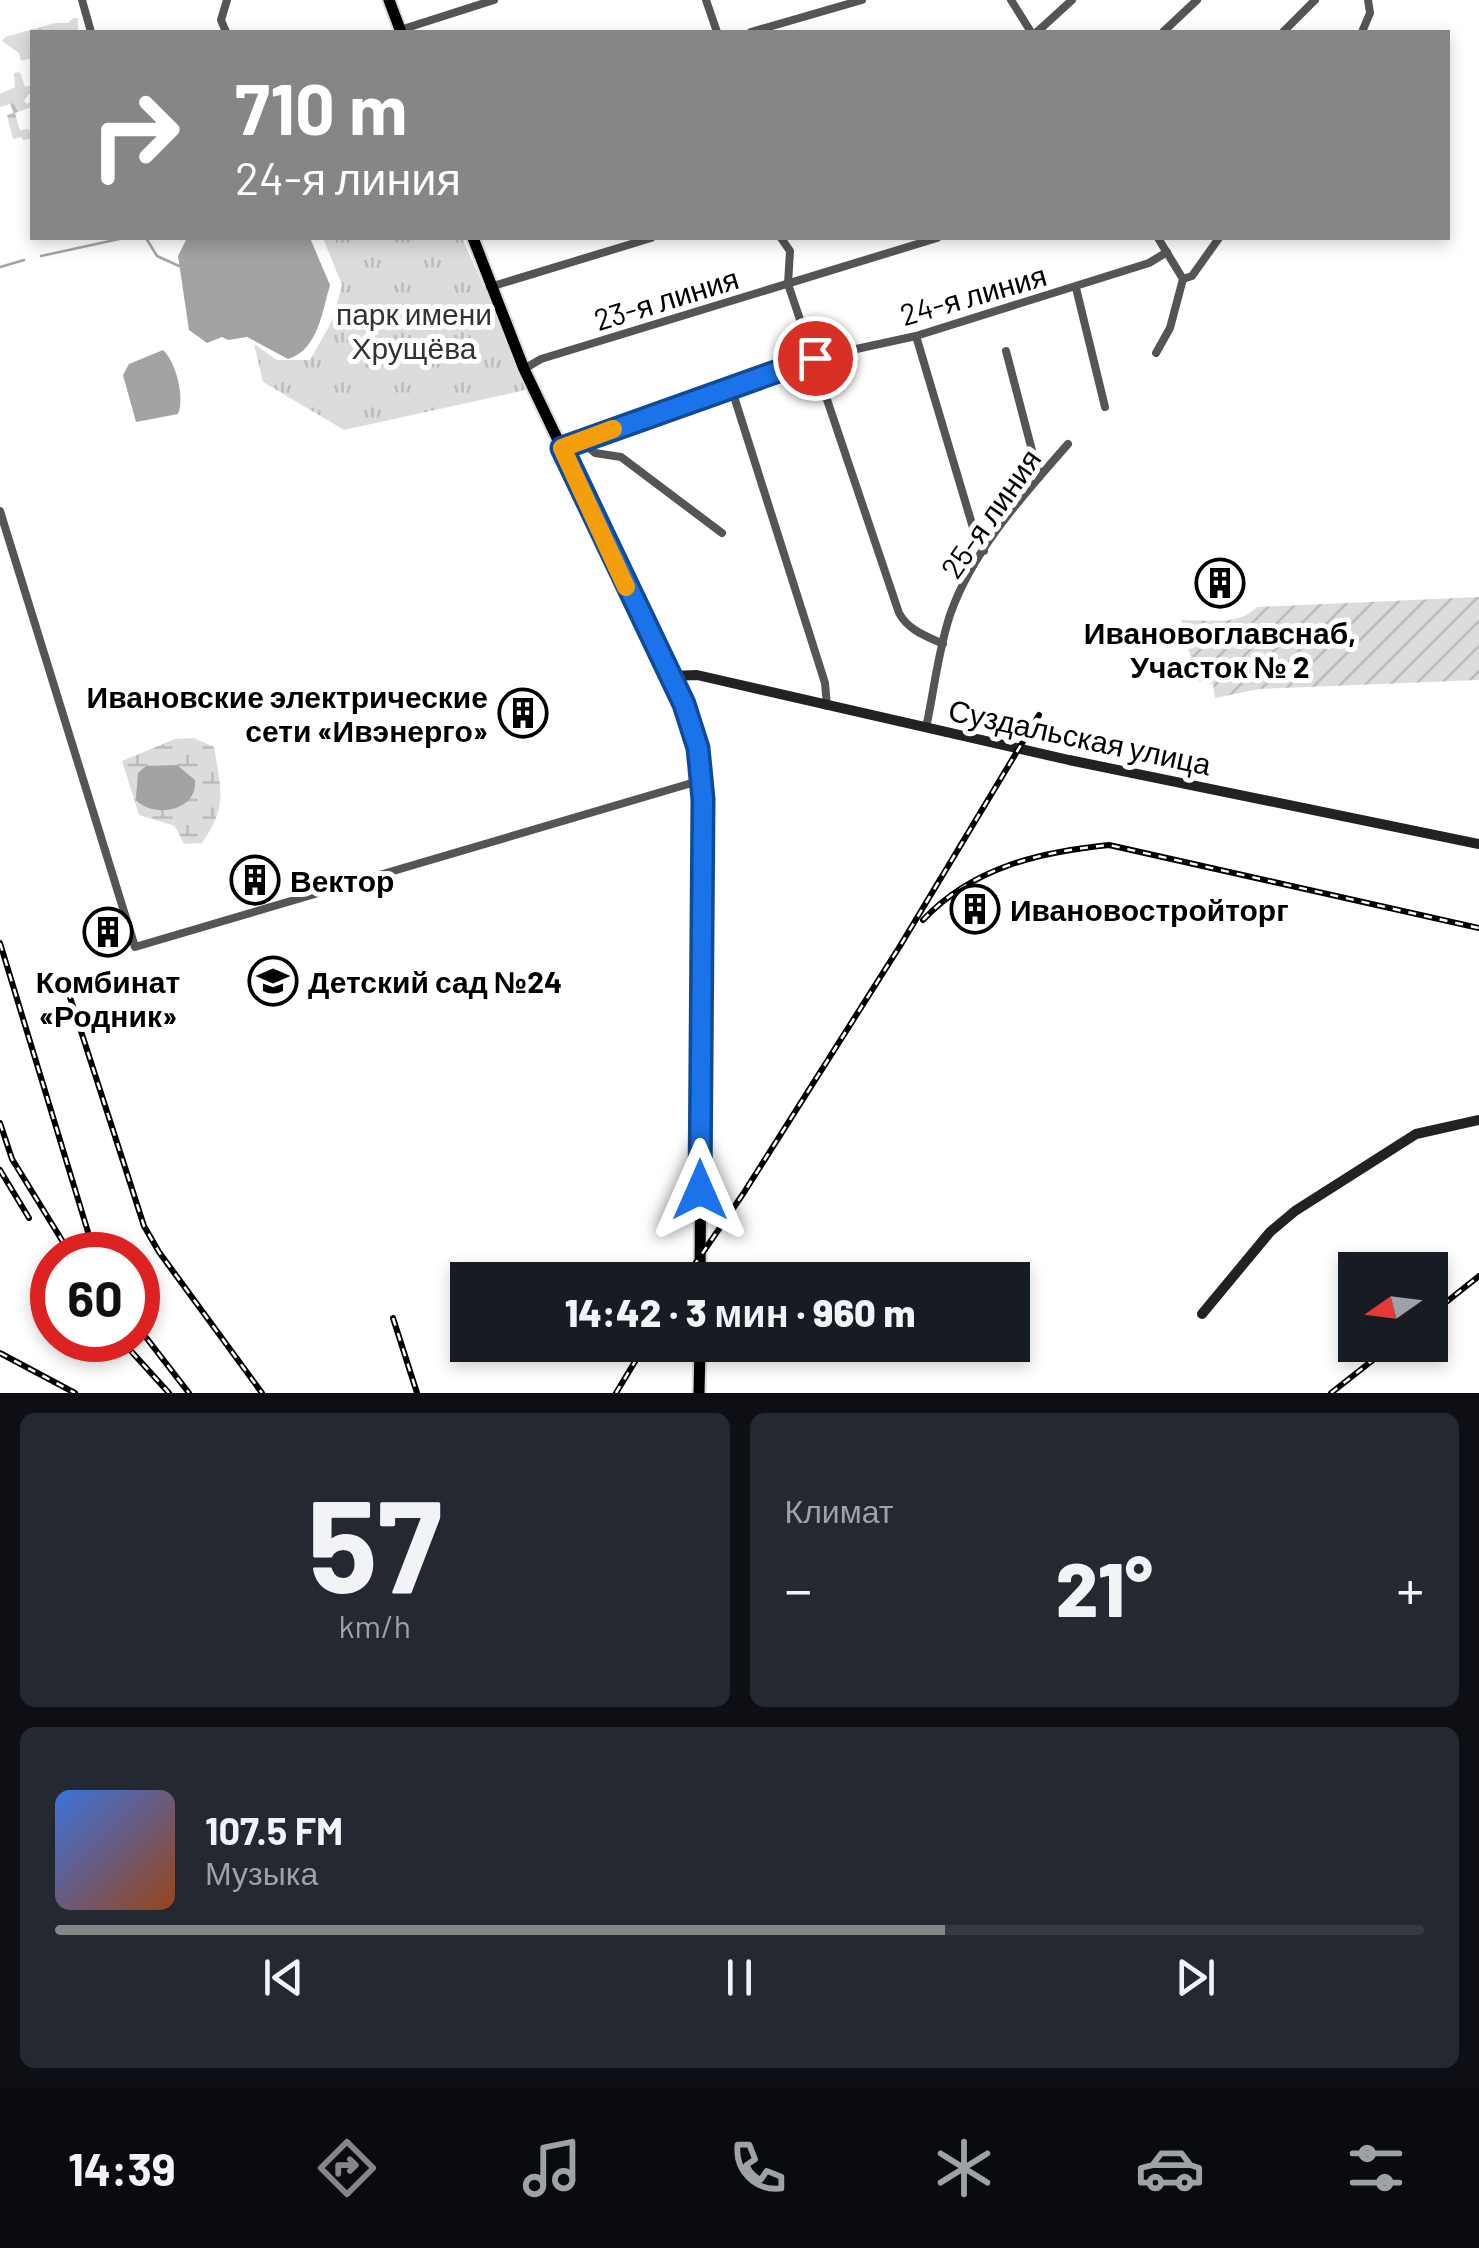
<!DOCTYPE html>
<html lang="ru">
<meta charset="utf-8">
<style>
:root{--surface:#171b24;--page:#242831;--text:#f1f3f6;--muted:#9ea1a6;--line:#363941;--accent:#858687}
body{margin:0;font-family:Barlow,sans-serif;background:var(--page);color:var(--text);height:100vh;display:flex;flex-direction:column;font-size:38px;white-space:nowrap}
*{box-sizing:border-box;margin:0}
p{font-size:32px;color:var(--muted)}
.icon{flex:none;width:55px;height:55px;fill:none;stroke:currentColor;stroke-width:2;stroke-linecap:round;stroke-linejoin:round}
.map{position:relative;height:1393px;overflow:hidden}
.side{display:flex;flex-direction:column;gap:20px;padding:20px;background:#0d0f14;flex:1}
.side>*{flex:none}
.hud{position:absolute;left:30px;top:30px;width:1420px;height:210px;border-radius:0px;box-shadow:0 5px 15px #0003;background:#858687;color:#fff;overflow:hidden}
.needle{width:65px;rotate:256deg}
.fabs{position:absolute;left:1338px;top:1252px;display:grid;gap:20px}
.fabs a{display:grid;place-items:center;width:110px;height:110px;border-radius:0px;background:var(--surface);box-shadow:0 5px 15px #0003;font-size:50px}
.speed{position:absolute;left:30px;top:1232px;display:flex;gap:20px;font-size:50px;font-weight:700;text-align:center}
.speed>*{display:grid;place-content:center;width:130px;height:130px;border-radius:50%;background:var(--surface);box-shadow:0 5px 15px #0003;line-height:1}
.speed .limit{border:15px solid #d22;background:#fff;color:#111}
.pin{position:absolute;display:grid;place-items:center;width:85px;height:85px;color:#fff;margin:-42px;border:5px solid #fff;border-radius:50%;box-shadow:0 2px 10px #0007}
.me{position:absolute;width:110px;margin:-55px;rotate:0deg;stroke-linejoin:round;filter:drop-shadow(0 0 8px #0008)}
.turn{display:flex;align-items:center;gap:35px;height:210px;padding:0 40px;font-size:45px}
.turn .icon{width:130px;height:130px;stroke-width:2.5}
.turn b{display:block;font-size:70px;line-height:85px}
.big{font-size:75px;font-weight:800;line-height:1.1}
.side .widget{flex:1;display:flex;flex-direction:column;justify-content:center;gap:15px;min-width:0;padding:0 35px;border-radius:15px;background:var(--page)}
.side .dial{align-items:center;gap:0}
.dial b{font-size:130px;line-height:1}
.song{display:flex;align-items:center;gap:30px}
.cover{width:120px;height:120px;border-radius:15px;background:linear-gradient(135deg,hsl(220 70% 55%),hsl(20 70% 35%))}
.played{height:10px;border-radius:5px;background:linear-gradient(90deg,var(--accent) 65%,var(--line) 65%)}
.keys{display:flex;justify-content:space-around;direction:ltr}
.heat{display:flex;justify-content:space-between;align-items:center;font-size:55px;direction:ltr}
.side .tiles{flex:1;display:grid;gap:20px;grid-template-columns:1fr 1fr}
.widget:last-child{grid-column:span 2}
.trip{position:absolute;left:450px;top:1262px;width:580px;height:100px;border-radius:0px;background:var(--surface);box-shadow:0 5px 15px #0003;font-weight:800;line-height:100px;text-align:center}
.dock{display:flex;height:160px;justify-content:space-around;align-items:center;background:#090b0e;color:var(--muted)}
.dock .icon{width:70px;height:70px}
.dock .selected{color:var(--accent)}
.dock b{font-size:45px;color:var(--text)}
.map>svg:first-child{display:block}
.forest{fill:url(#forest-firs)}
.wetland{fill:url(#wetland-marsh)}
.park{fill:url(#park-tufts)}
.garden{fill:url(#garden-furrows)}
.water{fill:#a3a3a3}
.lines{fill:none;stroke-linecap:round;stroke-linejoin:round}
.stream{stroke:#a3a3a3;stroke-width:2.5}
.primary-casing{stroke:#dbdbdb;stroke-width:15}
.street{stroke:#555;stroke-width:8}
.secondary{stroke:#222;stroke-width:10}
.primary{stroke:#000;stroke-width:11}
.rail-casing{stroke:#000;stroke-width:6}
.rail{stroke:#fff;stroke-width:2.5;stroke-dasharray:8;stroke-linecap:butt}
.route-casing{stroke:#114b97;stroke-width:25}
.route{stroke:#1a73e8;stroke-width:18}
.slow{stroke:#f59e0b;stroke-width:18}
.labels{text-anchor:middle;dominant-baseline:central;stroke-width:10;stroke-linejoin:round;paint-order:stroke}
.street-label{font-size:30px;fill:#000;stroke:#fff}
.park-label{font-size:30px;fill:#333;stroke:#fff}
.poi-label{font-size:30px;font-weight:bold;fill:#000;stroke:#fff;text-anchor:start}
</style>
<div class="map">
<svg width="1479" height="1393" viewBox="0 0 1479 1393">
<defs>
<pattern id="forest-firs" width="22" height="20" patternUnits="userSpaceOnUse" patternTransform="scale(2.5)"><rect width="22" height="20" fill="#dcdcdc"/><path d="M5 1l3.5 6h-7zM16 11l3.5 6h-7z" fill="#bbb"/></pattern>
<pattern id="wetland-marsh" width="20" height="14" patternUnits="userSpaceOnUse" patternTransform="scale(2.5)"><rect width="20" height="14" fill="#dcdcdc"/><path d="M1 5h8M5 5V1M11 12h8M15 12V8" fill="none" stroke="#bbb"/></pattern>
<pattern id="park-tufts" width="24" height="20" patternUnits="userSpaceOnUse" patternTransform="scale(2.5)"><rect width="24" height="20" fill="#dcdcdc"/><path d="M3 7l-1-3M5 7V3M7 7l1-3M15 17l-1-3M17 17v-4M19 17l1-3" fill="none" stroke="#bbb"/></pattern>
<pattern id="garden-furrows" width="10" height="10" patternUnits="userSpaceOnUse" patternTransform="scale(2.5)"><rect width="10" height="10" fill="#dcdcdc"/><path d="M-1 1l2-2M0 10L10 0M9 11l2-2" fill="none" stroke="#bbb"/></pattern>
</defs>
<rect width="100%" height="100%" fill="#fff"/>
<g class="forest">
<polygon points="73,18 78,18 78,32 32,32 32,58 21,61 19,53 2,41 5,37 55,23 68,23"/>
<polygon points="20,72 25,87 32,85 32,95 29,94 24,101 27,104 32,101 32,107 15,113 20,130 29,129 32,139 22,140 22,137 13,139 7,115 14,113 10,104 0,107 0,94 15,87 14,73"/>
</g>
<path class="wetland" d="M194,738L214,747C221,789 228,806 202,843L184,844L175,826L139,815L122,761L175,739Z"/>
<polygon class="park" points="323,238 462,238 530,389 344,430 263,382 254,344 277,360 310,360 332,321 342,285"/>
<path class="garden" d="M1479,597V680L1259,689L1215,698L1213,684L1197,681L1181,620C1208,619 1237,627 1257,607Z"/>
<g class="water">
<path d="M187,238H310L330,285C322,312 318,350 288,359L247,337L228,340L222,337L207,343L189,330L178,256Z"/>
<path d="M163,350C176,362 185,398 178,414L136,422L123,375L129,364Z"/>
<path d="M177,765L195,780C198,811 154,819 136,800L138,773L146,766Z"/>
</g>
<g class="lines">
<g class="stream">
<polyline points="146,238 157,256 179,266"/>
<polyline points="41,256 124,238"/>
<polyline points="0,267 24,260"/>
</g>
<g class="primary-casing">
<g id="primary">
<polyline points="389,0 401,32"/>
<polyline points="473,238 524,369 684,704 698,749 703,799 700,1280"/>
<polyline points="699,1393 700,1345"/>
</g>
</g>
<g class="street">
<polyline points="82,0 91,32"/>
<polyline points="706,0 717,32"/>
<polyline points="1011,0 1031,32"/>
<polyline points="400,30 494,0"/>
<polyline points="226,32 221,20 227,0"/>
<polyline points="751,32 862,0"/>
<polyline points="1037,32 1072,0"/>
<polyline points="1163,32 1197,0"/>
<polyline points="1283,32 1315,0"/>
<polyline points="1362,32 1370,13 1368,0"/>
<path d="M781,238L790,251L788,284L899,613C908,630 926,636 943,644"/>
<polyline points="1158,238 1183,279"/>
<polyline points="1183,279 1192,276 1219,238"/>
<polyline points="490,287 651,238"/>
<polyline points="1076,288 1105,407"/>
<polyline points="916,336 974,531 984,551"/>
<polyline points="1006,351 1039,477"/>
<polyline points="1156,353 1170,328 1183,279"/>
<polyline points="524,369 541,359 937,238"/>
<polyline points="731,387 825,683 827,706"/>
<polyline points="580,440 595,453 621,457 722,533"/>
<polyline points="562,448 815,358 916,336 1149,263 1167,252"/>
<polyline points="0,511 135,947 702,780"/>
<path d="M926,728C934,691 938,651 950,615C972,551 1024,494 1068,444"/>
</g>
<g class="secondary">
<polyline points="670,676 697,675 1069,760 1479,844"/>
<polyline points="1202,1314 1270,1232 1295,1211 1416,1134 1479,1120"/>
</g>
<use href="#primary" class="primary"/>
<g class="rail-casing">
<g id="rail">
<path d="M923,920C973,867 1040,852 1109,845L1479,928"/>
<polyline points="0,943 95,1255"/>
<polyline points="68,991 144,1226 159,1252 262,1393"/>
<polyline points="0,1123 12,1159 71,1255"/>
<polyline points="0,1170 29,1218"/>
<polyline points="684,1280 743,1194 900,946 1039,715"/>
<polyline points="1430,1315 1479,1276"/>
<polyline points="393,1318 417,1393"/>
<polyline points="138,1327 189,1393"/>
<polyline points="121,1340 169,1393"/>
<polyline points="0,1353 75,1393"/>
<polyline points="616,1393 645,1345"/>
<polyline points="1331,1393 1392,1345"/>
</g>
</g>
<use href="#rail" class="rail"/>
</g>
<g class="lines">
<g class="route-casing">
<polyline id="route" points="700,1190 703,799 698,748 684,704 562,448 815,358"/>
</g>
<use href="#route" class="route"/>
<polyline class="slow" points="613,429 562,448 626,587"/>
</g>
<defs>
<g id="building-ring" transform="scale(2.5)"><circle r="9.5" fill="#fff" stroke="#000" stroke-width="1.5"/><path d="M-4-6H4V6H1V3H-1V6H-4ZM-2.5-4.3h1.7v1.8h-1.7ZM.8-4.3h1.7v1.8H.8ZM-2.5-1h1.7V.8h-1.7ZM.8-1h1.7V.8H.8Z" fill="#000"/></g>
<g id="school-ring" transform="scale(2.5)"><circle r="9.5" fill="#fff" stroke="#000" stroke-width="1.5"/><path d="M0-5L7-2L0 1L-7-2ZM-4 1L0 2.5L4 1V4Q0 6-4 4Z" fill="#000"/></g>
</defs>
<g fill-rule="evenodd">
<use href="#building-ring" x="1220" y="583"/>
<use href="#building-ring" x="523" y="713"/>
<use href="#building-ring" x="255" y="880"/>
<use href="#building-ring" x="975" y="909"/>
<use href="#building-ring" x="108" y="932"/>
<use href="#school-ring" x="273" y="981"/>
</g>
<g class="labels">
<g class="street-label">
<text transform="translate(973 294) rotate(-16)">24-я линия</text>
<text transform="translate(666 298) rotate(-17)">23-я линия</text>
<text transform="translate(990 513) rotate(-55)">25-я линия</text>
<text transform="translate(1080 736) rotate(12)">Суздальская улица</text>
</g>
<g class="park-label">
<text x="414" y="313">парк имени<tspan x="414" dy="34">Хрущёва</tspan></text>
</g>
<g class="poi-label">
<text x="1220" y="632" text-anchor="middle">Ивановоглавснаб,<tspan x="1220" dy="34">Участок № 2</tspan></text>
<text x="488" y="696" text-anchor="end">Ивановские электрические<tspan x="488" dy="34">сети «Ивэнерго»</tspan></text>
<text x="290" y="880">Вектор</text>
<text x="1010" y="909">Ивановостройторг</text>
<text x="108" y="981" text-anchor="middle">Комбинат<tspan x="108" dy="34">«Родник»</tspan></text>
<text x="308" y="981">Детский сад №24</text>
</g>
</g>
</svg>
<div class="fabs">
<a><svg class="needle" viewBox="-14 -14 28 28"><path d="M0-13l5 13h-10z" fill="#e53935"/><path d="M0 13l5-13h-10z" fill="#9ea1a6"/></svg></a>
</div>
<div class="speed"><div class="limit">60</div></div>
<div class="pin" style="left:815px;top:358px;background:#d93025"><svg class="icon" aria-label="arrive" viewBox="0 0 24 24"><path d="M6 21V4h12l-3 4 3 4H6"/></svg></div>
<svg class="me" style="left:700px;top:1190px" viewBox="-20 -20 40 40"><path d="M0-17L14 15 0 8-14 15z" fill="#1a73e8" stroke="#fff" stroke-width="4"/></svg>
<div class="trip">14:42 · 3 мин · 960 m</div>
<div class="hud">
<div class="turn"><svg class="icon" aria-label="right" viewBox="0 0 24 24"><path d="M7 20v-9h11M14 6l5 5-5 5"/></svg><div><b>710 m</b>24-я линия</div></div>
</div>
</div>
<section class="side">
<div class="tiles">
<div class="widget dial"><b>57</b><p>km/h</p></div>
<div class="widget"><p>Климат</p>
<div class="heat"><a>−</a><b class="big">21°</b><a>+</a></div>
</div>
<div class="widget">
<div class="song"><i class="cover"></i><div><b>107.5 FM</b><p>Музыка</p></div></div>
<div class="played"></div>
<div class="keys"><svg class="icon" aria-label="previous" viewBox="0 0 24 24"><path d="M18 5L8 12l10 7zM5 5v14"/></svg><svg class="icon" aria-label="pause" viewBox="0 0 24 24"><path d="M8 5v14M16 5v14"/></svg><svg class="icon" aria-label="next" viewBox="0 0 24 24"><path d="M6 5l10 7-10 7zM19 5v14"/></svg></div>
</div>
</div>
</section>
<nav class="dock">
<b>14:39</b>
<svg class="icon selected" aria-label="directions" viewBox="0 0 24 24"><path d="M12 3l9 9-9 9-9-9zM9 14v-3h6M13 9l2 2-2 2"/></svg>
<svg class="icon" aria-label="music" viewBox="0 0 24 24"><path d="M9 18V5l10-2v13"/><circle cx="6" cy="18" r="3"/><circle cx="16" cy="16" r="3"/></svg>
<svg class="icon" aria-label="phone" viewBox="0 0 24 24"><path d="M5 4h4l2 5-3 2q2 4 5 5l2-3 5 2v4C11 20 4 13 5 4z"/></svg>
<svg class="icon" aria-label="climate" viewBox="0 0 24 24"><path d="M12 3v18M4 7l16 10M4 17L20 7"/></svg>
<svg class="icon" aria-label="car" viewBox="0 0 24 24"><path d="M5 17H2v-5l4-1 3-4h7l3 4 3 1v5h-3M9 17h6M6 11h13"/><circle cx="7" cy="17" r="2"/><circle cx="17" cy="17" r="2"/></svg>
<svg class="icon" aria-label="filters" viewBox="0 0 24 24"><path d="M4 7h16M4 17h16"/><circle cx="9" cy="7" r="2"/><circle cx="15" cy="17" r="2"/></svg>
</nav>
